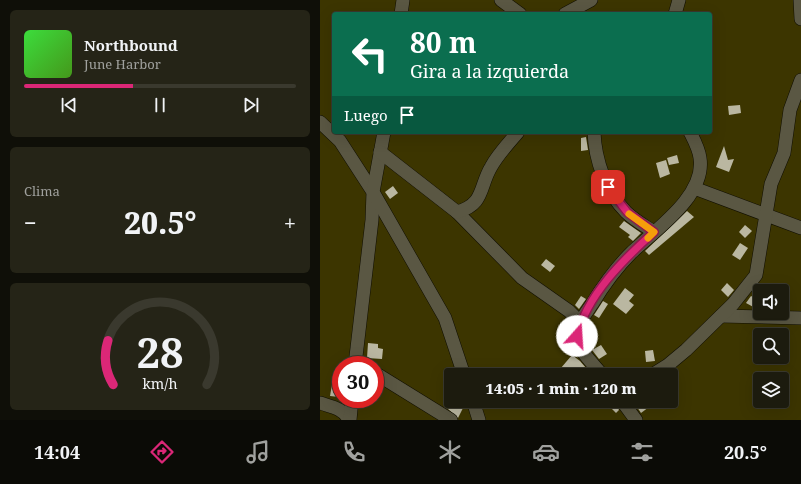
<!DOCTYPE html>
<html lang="es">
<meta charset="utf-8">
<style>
:root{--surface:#1c1b0e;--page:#252417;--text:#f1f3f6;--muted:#a0a19e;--line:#3a392e;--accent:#db2777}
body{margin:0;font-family:"Noto Serif",serif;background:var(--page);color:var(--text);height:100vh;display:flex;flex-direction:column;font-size:15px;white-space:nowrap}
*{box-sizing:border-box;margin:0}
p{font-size:13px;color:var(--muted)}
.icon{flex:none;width:22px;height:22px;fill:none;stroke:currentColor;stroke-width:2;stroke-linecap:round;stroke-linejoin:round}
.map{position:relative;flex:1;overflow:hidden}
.panel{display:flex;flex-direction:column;gap:10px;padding:10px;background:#0f0f08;width:320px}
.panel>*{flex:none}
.banner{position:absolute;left:12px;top:12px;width:380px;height:122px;border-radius:4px;box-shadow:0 4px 16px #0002,0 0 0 1px var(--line);background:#0b6e4f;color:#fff;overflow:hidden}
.fabs{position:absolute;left:433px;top:284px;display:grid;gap:8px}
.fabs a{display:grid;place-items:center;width:36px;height:36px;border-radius:4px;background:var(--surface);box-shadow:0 4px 16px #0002,0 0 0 1px var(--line);font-size:20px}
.speed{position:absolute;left:12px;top:356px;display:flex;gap:8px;font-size:20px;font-weight:700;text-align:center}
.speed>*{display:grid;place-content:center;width:52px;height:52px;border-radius:50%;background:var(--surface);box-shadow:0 4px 16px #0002,0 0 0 1px var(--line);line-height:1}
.speed .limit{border:6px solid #d22;background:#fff;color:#111}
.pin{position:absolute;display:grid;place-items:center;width:34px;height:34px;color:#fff;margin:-17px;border-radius:8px;box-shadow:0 2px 6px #0006}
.me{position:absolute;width:44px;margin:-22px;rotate:19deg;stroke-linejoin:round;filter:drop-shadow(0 0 3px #0008)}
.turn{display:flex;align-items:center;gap:14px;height:84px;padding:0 12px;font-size:18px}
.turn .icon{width:52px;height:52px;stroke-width:2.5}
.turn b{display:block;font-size:28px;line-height:34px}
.then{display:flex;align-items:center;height:38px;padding:0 12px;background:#0003;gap:8px;font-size:15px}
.big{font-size:30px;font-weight:800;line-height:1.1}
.panel .tile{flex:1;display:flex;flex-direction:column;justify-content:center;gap:6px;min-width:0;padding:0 14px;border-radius:6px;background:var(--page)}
.panel .dial{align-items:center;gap:0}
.dial svg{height:104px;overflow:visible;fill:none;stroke:var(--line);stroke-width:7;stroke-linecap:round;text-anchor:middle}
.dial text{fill:var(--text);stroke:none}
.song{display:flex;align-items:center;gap:12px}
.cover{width:48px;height:48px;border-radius:6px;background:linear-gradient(135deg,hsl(120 70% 55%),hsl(100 70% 35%))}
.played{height:4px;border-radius:2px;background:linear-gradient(90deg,var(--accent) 40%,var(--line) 40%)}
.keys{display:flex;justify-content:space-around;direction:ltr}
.heat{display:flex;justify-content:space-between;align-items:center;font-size:22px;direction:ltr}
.trip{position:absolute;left:124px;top:368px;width:234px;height:40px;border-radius:4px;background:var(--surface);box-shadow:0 4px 16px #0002,0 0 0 1px var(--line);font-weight:800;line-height:40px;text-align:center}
.tab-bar{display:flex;height:64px;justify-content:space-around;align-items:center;background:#0b0b06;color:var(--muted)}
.tab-bar .icon{width:28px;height:28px}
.tab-bar .active{color:var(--accent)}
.tab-bar b{font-size:18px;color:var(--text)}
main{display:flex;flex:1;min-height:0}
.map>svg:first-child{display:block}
.green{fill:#3c3500;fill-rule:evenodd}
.building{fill:#bab7a1}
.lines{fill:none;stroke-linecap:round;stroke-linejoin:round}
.street-casing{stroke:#0f0d00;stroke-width:14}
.street{stroke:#5a5743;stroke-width:13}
.route-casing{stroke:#8e194d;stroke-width:10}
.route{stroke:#db2777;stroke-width:7}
.slow{stroke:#f59e0b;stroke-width:7}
</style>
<main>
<section class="panel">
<div class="tile">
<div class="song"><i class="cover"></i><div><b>Northbound</b><p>June Harbor</p></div></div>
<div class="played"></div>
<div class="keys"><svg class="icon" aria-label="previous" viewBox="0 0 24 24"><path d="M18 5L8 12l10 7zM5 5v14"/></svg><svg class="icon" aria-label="pause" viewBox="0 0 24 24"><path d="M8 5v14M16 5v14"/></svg><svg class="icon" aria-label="next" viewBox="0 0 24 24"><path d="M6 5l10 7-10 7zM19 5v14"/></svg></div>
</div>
<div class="tile"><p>Clima</p>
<div class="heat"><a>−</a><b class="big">20.5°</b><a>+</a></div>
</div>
<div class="tile dial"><svg viewBox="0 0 100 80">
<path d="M14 69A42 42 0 1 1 86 69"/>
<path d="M14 69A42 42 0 0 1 10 35" stroke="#db2777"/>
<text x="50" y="56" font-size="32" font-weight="700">28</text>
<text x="50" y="72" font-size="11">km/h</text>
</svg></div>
</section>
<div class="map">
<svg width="481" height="420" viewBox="0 0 481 420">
<rect width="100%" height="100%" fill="#262412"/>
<path class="green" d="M0,0H481V420H0ZM14,14H390V132H14ZM440,291H462V313H440ZM440,335H462V357H440ZM21,365H55V399H21ZM131,375H351V401H131ZM440,379H462V401H440Z"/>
<g class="building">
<polygon points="420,105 421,113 409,115 408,106"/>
<polygon points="266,137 268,150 261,151 261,138"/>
<polygon points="404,146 408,160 414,159 409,172 396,167"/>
<polygon points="357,155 359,163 349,165 347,158"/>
<polygon points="346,160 350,174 340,178 336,163"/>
<polygon points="73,186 78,193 70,199 65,192"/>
<polygon points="367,211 374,217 329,255 325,251"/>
<polygon points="304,221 321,233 313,241 308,237 310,235 299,227"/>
<polygon points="425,225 432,231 425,238 419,232"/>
<polygon points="420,243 428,248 420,260 412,255"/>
<polygon points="226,259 235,266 230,272 221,265"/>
<polygon points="407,283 414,290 408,297 401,290"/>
<polygon points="305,288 314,295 309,301 314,305 306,314 293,304"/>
<polygon points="261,296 266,299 259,309 255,305"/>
<polygon points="431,296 440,301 437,309 426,303"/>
<polygon points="283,301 288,304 279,318 274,315"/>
<polygon points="48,343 58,344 58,348 63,349 62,359 47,358"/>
<polygon points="281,345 287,354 279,359 272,350"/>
<polygon points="333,350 335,361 326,362 325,351"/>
<polygon points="252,355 260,361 272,375 235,375"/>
<polygon points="13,379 21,380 19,397 10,396"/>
<polygon points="284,401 294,401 299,410 296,413"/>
<polygon points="313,401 324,401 329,407 321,413"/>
<polygon points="132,403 143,408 138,418 128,409"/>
</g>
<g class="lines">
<g class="street-casing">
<g id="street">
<polyline points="181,0 200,14"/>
<polyline points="480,0 481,19"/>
<polyline points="81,14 83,0"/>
<polyline points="245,14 271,0"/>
<polyline points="355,14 359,0"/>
<polyline points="0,122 20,141 53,192 52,220 35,365"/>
<polyline points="64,132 53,192 125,318 144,375"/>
<path d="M274,132C275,160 286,192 306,212C314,220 325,226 334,232"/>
<polyline points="60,152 137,212 202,278 249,311 260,322"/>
<polyline points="374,188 481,228"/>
<path d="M137,212C165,204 159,187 171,167C178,154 189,143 198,132"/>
<polyline points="401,316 481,318"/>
<polyline points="55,373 131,420"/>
<path d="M282,375C274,364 258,351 257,337C256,325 266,313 272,304C283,286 296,268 311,253C335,230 386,196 380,158C379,149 374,140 370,132"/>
<polyline points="332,375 348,365 366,350 413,304 436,275 451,184 464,153 470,110 481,80"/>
<polyline points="153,401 159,420"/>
<polyline points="302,401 316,420"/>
<path d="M0,403C12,407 23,408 29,420"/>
<polyline points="30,420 32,399"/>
</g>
</g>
<use href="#street" class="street"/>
</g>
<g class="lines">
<g class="route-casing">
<path id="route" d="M257,336C267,295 303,260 334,232L307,212L288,187"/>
</g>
<use href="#route" class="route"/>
<polyline class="slow" points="309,214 334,232 328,238"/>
</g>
</svg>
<div class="fabs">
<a><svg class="icon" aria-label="sound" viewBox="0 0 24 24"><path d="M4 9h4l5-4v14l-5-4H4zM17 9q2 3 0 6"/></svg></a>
<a><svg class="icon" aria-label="search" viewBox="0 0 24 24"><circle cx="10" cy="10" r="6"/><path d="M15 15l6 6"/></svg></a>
<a><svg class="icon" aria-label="layers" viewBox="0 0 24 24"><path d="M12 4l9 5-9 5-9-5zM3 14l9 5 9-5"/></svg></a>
</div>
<div class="speed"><div class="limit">30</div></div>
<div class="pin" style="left:288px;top:187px;background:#d93025"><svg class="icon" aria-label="arrive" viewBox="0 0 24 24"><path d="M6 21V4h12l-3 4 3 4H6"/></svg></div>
<svg class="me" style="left:257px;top:336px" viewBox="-20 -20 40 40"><circle r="19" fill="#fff"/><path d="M0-13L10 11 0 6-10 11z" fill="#db2777"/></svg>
<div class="trip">14:05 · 1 min · 120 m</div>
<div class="banner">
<div class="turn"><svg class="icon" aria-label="left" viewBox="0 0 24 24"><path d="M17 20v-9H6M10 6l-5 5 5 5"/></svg><div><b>80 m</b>Gira a la izquierda</div></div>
<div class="then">Luego<svg class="icon" aria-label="arrive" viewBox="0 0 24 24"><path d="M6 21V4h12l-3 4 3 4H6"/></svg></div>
</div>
</div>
</main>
<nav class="tab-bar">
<b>14:04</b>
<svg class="icon active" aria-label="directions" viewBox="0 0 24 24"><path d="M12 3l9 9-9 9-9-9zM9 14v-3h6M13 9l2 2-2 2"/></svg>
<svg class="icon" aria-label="music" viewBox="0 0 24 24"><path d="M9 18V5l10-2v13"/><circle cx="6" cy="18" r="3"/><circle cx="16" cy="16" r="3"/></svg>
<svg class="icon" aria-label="phone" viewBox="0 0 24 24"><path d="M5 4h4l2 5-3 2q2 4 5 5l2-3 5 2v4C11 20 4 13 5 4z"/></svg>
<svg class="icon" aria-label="climate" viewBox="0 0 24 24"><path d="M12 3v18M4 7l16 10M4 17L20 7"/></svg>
<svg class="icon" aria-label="car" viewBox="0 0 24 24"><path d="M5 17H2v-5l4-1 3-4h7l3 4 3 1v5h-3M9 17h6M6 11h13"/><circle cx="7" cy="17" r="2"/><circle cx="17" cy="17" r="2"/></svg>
<svg class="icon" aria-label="filters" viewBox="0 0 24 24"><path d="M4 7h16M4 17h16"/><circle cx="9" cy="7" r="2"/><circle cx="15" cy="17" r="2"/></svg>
<b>20.5°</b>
</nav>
